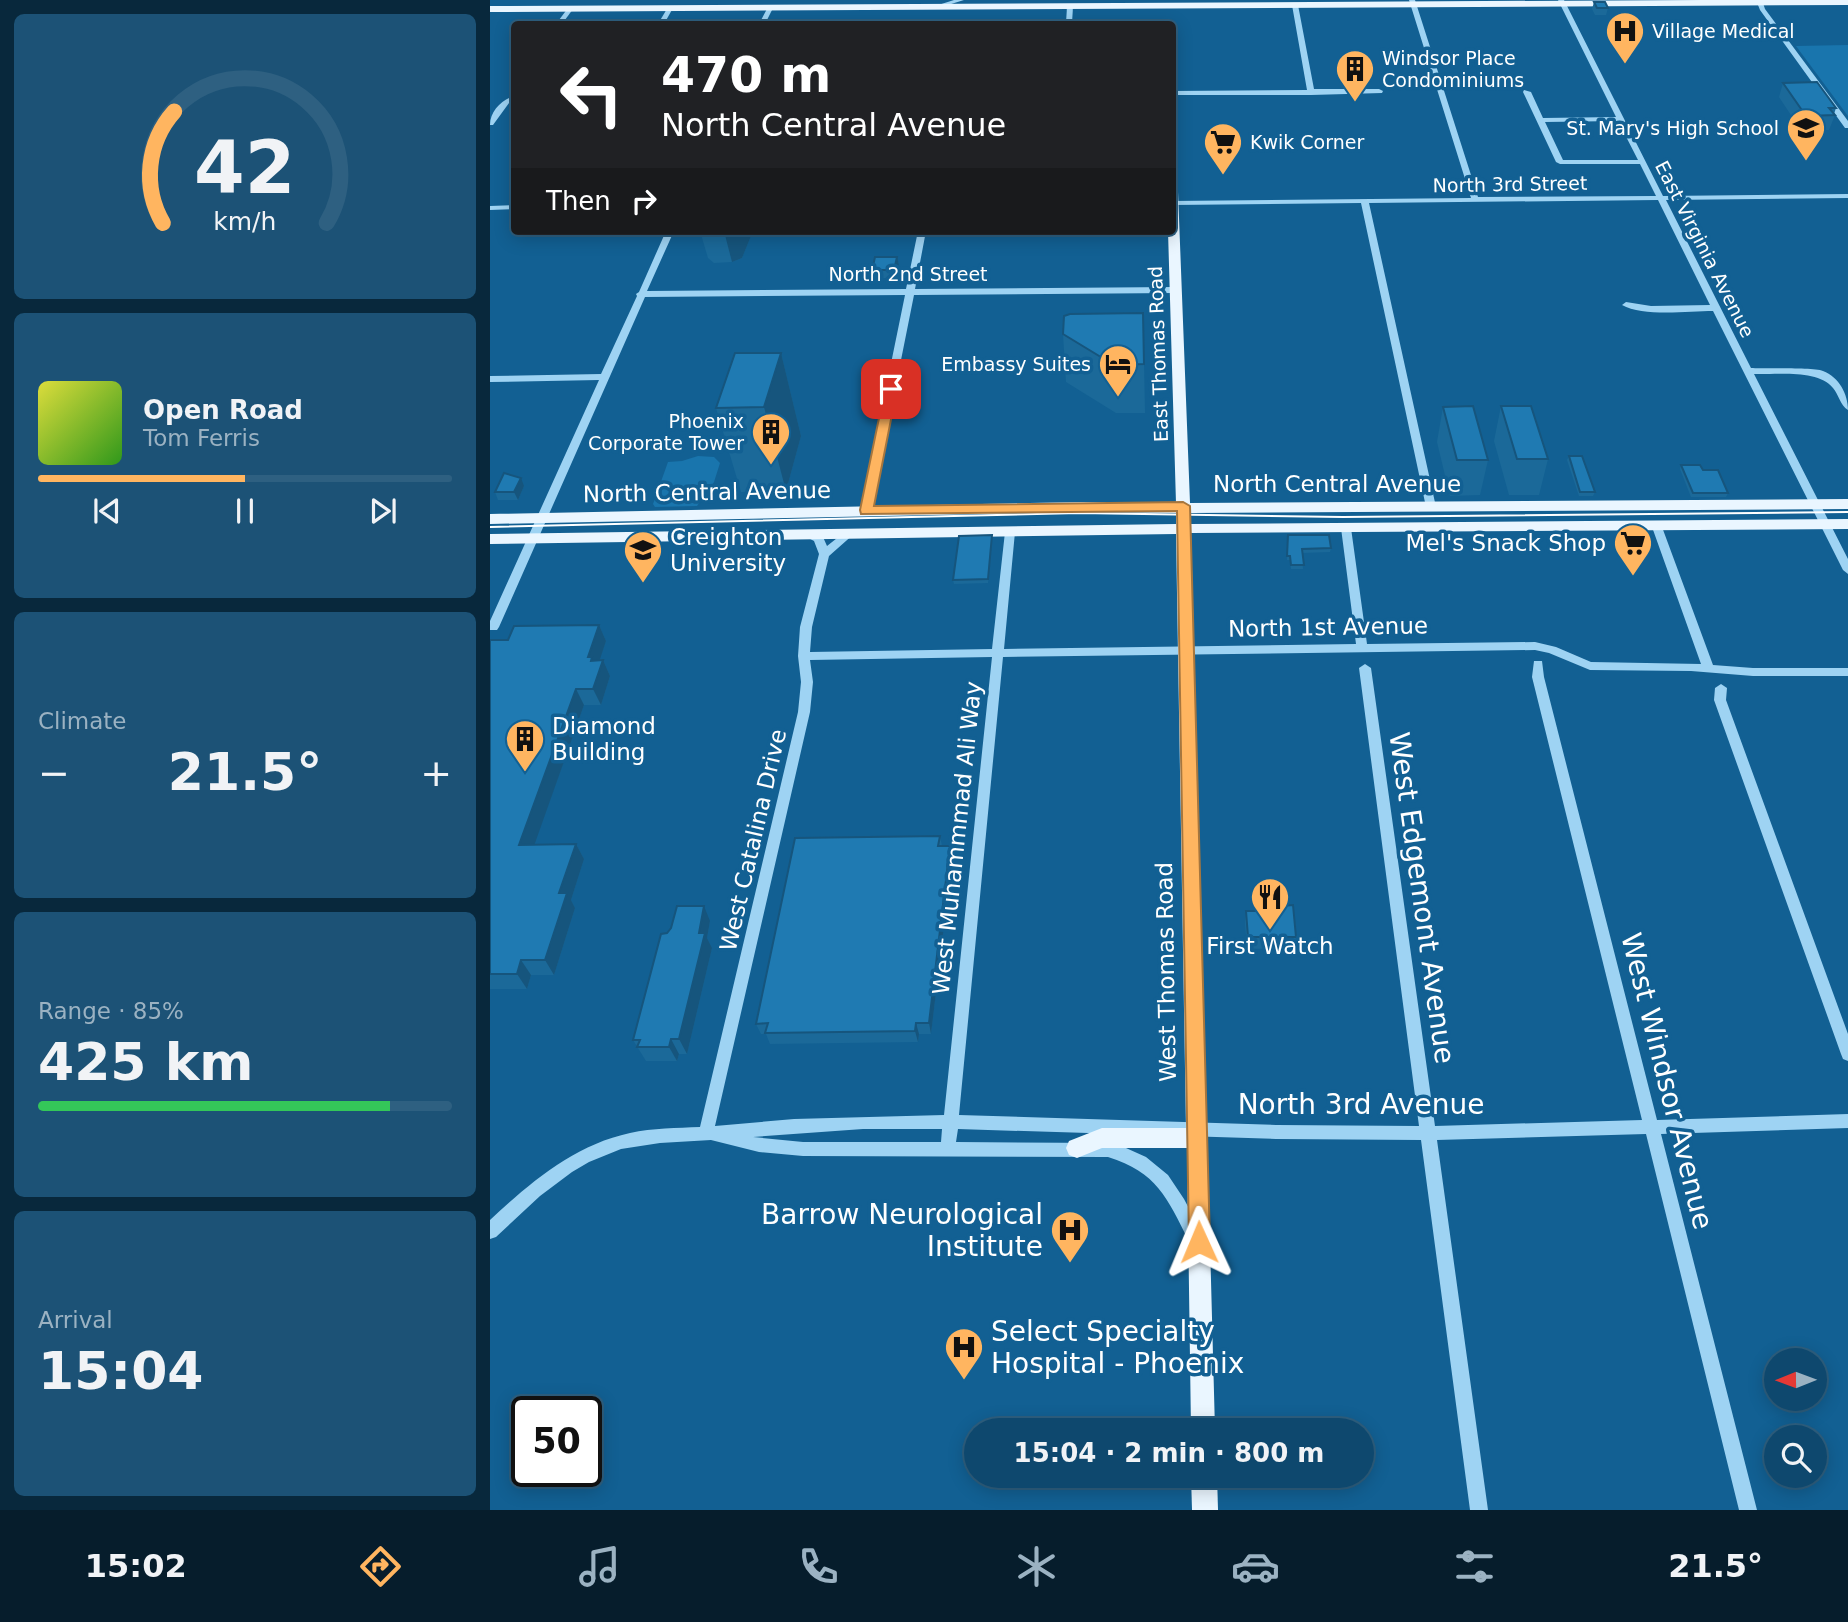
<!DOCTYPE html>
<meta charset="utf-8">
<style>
:root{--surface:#0e486e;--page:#1c5276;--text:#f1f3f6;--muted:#9bb2c2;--line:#2e6081;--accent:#ffb560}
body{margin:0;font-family:"DejaVu Sans",sans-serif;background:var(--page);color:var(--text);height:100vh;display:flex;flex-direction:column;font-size:26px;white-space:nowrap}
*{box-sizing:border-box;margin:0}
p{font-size:23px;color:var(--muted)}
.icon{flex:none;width:38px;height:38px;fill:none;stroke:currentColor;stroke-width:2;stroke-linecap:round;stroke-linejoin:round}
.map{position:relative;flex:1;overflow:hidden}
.side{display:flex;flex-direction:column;gap:14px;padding:14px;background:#08283c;width:490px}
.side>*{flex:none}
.banner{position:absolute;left:21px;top:21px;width:665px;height:214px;border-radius:7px;box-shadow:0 4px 18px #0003,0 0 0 2px var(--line);background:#202124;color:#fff;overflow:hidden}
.needle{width:46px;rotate:269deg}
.fabs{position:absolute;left:1274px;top:1348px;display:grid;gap:14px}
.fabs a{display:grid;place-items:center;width:63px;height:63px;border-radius:50%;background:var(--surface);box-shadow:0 4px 18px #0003,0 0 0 2px var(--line);font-size:35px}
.speed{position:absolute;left:21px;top:1396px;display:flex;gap:14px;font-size:35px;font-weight:700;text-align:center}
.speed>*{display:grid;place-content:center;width:91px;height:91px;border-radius:50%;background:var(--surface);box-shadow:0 4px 18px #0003,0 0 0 2px var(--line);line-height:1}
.speed .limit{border:4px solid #111;border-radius:10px;background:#fff;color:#111}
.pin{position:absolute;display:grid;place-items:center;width:60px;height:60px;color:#fff;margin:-30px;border-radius:14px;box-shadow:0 4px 10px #0006}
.me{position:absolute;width:77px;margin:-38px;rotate:359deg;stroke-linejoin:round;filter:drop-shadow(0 0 5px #0008)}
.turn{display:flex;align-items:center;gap:24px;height:147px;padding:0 35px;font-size:32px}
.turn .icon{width:91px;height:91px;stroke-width:2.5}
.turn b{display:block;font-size:49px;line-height:60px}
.then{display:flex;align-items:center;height:66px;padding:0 35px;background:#0003;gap:14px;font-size:26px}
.big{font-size:52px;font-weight:600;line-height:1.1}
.side .tile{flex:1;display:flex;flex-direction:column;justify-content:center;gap:10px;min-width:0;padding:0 24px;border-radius:10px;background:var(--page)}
.side .dial{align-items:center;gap:0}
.dial svg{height:182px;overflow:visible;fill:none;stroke:var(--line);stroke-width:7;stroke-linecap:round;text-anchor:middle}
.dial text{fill:var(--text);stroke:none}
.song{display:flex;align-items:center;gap:21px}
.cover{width:84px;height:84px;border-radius:10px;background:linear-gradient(135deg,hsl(60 70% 55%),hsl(110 70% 35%))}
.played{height:7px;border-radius:4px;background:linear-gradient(90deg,var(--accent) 50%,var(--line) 50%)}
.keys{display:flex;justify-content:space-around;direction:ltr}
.heat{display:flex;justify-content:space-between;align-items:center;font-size:38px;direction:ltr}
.charge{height:10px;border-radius:5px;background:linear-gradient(90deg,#34c759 85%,var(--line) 0)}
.trip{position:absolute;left:474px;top:1418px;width:410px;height:70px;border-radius:35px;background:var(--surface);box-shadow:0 4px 18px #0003,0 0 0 2px var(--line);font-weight:600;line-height:70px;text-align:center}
.tab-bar{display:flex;height:112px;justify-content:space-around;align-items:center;background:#061d2c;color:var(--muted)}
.tab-bar .icon{width:49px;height:49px}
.tab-bar .on{color:var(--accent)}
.tab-bar b{font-size:32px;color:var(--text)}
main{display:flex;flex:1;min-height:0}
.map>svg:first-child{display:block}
.green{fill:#1975ad}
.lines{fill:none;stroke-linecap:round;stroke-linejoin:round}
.minor{fill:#9ed3f3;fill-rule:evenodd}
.major{fill:#eaf6ff;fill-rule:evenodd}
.tram{stroke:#fff;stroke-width:2}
.wall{fill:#1b6999}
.shaded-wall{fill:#16557d}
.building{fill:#1f7ab2;stroke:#16557d;stroke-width:2}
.route{fill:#ffb560;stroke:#a6763e;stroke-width:2}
.labels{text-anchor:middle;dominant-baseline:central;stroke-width:7;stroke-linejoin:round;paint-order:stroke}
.far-poi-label{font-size:19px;fill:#fff;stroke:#126093;text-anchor:start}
.far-street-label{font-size:19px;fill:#fff;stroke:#126093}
.street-label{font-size:23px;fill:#fff;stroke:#126093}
.poi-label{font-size:23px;fill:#fff;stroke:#126093;text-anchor:start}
.near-street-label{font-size:28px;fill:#fff;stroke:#126093}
.near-poi-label{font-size:28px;fill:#fff;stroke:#126093;text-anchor:end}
</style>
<main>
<section class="side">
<div class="tile dial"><svg viewBox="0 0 100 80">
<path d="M14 69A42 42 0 1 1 86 69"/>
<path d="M14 69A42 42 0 0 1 19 20" stroke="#ffb560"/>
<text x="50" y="56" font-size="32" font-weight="700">42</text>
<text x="50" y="72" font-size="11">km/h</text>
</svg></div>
<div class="tile">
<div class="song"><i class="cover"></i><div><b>Open Road</b><p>Tom Ferris</p></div></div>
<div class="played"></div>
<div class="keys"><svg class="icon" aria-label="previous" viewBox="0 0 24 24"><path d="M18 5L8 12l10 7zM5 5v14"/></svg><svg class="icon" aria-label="pause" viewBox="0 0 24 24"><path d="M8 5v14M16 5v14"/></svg><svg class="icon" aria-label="next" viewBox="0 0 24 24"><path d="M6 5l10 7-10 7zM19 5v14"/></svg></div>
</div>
<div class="tile"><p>Climate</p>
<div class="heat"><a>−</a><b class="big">21.5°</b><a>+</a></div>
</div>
<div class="tile"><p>Range · 85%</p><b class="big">425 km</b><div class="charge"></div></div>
<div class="tile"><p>Arrival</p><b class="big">15:04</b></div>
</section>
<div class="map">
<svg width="1358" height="1510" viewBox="0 0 1358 1510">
<rect width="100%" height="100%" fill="#126093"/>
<g class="green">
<polygon points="1358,45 1358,116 1306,46"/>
<polygon points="208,456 224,457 230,463 224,482 207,506 165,507 163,504 178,462 192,461"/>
</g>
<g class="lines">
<g class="minor">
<polygon points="464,0 474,0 445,9 442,7"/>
<path d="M919,0H925L988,197L1166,196L1150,164H1070L1066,162L1033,92L1034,90L1041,92L1053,118L1126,117L1068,0H1074L1173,196L1358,194V198L1176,200L1261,368C1275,369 1322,367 1333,371C1349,377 1358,394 1358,410C1350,405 1349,395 1343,388C1328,369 1286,375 1264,374L1358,559V574L1353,570L1223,311C1198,311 1153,317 1132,305L1136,302L1161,306L1220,305L1168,200L879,203L946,507L941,510L936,507L871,203L682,205V201L981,198ZM1128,121L1148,160H1073L1055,122Z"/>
<polygon points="1266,0 1272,0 1275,9 1358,121 1358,128 1355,128 1270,10"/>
<polygon points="805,3 808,5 824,89 889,89 893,91 892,93 821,95 682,95 682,91 817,90 802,5"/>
<polygon points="580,4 583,6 582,24 576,24 577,6"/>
<polygon points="178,7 183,8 174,24 168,24"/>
<polygon points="278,7 283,8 275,24 269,24"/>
<polygon points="78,8 83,9 72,24 66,24"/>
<polygon points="50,19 53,21 51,24 45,24"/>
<path d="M24,96V100L19,103L3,125H0C0,111 12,100 24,96Z"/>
<polygon points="24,205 24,209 0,210 0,206"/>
<polygon points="176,231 184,231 157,291 416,289 428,231 436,231 425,289 685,287 689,290 685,293 424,295 381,510 376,513 371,510 415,295 155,297 9,627 7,630 0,630 0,621 109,380 0,382 0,376 111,374 147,296 146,294 149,292"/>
<path d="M1167,524L1172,527L1223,665L1263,668H1358V676H1263L1201,671L1100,670L1059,653L1045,650L513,657L469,1115L786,1125L929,1126L869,668L875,664L881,668L945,1126L1152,1120L1042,677L1044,661H1052L1054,677L1167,1120L1358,1114V1128L1171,1134L1267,1510H1249L1156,1134L947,1140L998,1510H980L931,1140L786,1139L468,1129L466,1142L618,1143L636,1148L656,1157L678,1175L694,1199L713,1235L711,1241L705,1243L699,1241C677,1198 667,1172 618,1157L313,1156L269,1152L221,1140L170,1143L131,1149L99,1162L82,1172L50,1196L6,1237L0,1239V1220C41,1182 84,1145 140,1133C163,1128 187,1128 210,1127L308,712L311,682L308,656L310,627L329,554L324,541L309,533L310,531L314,530L333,537L337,546L356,531H364L365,533L339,556L322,627L320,652L502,649L515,532L520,529L525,532L514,649L866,644L851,528L856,525L861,528L877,644L1045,642L1066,647L1101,662L1211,664L1162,527ZM502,657L454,1115L304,1119L225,1126L320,712L323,682L320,660ZM373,1129H452L451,1142H313L263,1137Z"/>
<polygon points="1231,684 1237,688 1236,700 1358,1034 1358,1061 1353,1059 1351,1054 1224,700 1225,688"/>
</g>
<g class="major">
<polygon points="1211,0 1358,0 1358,5 0,12 0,6"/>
<polygon points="682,189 688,192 700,503 1358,499 1358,509 701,513 701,524 1358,519 1358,529 701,533 725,1430 701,1430 697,1148 612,1148 587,1158 579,1155 576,1148 579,1141 612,1128 696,1128 686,534 0,544 0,534 686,524 686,513 592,512 0,524 0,514 592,502 686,503 678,231 682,231"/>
<polygon points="701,1475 727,1475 728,1510 702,1510"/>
</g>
<polyline class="tram" points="0,527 589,513 853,517 1358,512"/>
</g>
<g class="wall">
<polygon points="1104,2 1118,8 1116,15 1105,15 1102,9"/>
<polygon points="1293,83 1346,108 1344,114 1345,115 1339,130 1311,130 1289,97"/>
<polygon points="210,231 263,231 252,258 242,262 224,263 218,258"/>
<polygon points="407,257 409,265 406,278 383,278 382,270"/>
<polygon points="653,313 655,413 626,413 576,382 573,334"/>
<polygon points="291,353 311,436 296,491 251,492 226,408"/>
<polygon points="1011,406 1058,459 1049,495 1019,495 1004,441"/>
<polygon points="953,407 998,460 990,495 960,496 947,442"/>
<polygon points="1079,456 1105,492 1103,496 1089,496 1077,460"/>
<polygon points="1191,465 1213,470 1238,493 1236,497 1201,497 1190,469"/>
<polygon points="34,486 28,500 8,500 5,492"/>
<polygon points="798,535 841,548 840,552 812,553 813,569 801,569 800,560 797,560"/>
<polygon points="502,539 498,583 464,584 463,580"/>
<polygon points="109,625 116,641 109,660 113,660 120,676 111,705 94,705 44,844 86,844 94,859 81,900 85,908 64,975 41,975 37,989 0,989 0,640 18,640"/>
<polygon points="450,836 452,846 460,846 462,858 441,1034 429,1034 428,1042 280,1044 276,1034 271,1034 266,1024"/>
<polygon points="756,911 806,937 805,948 757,949 755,922"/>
<polygon points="220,921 217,938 222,948 197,1054 189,1054 187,1061 156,1061 143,1040 177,933"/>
</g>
<g class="shaded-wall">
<polygon points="234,231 263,231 252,258 242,262"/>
<polygon points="407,257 409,265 406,278 404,270"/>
<polygon points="291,353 311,436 296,491 274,407"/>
<polygon points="31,478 34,486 28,500 24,492"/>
<polygon points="109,625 116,641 107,668 113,660 120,676 111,705 103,689 98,657"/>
<polygon points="86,689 94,705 39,860 29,845"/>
<polygon points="86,844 94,859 81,900 85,908 64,975 55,960 69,893"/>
<polygon points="460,846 462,858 441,1034 439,1023"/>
<polygon points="214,906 220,921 217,938 222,948 197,1054 189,1039"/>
<polygon points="31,960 41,975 37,989 27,974"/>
<polygon points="426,1023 429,1034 428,1042 425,1031"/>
<polygon points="181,1039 189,1054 187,1061 179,1047"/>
</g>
<g class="building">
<polygon points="1104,2 1115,2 1118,8 1107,8"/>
<polygon points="1327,82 1346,108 1339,108 1345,115 1316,116 1293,83"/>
<polygon points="385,257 407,257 404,270 382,270"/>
<polygon points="653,313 654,364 624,365 573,334 574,316 580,314"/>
<polygon points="245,353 291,353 274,407 226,408"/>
<polygon points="983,406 998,460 967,460 953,407"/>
<polygon points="1011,406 1041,406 1058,459 1027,459"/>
<polygon points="1079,456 1092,456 1105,492 1090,492"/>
<polygon points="1191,465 1210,465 1213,470 1228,470 1238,493 1203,493"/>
<polygon points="14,473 31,478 24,492 5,492"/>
<polygon points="502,535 498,579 463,580 469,536"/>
<polygon points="798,535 839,535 841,548 812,549 814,565 801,565 800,556 797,556"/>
<polygon points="109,625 98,657 102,657 101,661 113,660 103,689 86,689 29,845 86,844 69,893 77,893 55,960 31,960 27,974 0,974 0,640 18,640 24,626"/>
<polygon points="450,836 448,846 460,846 439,1023 426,1023 425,1031 275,1033 278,1023 266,1024 305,838"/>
<polygon points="803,905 806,937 758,937 756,911 770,911 770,908"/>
<polygon points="187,906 214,906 209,933 215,933 189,1039 181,1039 179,1047 147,1047 150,1040 143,1040 171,934 177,933 181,928"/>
</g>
<polygon class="route" points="401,385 407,389 384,506 693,502 700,506 720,1242 717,1250 709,1253 702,1250 699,1242 687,511 371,514 370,510 395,389"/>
<defs>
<g id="hospital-pin" transform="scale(2.0125)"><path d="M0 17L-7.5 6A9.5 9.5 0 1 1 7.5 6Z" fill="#ffb560" stroke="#126093"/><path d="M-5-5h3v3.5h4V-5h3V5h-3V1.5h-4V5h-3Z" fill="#111"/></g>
<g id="building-pin" transform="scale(2.0125)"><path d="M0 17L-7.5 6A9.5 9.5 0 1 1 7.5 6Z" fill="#ffb560" stroke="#126093"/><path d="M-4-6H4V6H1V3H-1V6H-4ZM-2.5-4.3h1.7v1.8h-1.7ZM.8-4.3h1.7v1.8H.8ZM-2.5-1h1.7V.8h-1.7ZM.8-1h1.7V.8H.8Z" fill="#111"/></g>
<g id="school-pin" transform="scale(2.0125)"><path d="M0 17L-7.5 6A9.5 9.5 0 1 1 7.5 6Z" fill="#ffb560" stroke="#126093"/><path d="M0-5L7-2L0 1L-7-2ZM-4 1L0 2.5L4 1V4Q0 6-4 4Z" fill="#111"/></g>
<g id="supermarket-pin" transform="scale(2.0125)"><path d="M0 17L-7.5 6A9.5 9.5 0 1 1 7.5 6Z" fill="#ffb560" stroke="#126093"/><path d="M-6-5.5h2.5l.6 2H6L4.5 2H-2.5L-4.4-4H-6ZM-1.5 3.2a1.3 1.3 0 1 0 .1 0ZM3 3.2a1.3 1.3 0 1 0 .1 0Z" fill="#111"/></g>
<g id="hotel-pin" transform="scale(2.0125)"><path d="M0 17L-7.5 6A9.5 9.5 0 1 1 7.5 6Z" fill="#ffb560" stroke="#126093"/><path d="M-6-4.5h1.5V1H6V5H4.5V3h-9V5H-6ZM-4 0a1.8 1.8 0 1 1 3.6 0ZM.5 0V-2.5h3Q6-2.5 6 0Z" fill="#111"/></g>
<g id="university-pin" transform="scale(2.0125)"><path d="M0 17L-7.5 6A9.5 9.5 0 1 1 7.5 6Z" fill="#ffb560" stroke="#126093"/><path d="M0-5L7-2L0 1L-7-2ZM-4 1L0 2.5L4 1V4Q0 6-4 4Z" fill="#111"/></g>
<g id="restaurant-pin" transform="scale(2.0125)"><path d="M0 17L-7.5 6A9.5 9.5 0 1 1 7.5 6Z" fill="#ffb560" stroke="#126093"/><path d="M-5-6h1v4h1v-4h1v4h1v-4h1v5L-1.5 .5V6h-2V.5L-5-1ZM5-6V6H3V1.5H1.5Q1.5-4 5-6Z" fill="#111"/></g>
</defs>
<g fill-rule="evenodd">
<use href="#hospital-pin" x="1135" y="31"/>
<use href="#building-pin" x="865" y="69"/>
<use href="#school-pin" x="1316" y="128"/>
<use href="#supermarket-pin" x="733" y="142"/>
<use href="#hotel-pin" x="628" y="364"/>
<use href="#building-pin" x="281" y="432"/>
<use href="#supermarket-pin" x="1143" y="543"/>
<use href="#university-pin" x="153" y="550"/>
<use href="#building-pin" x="35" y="739"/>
<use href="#restaurant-pin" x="780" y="897"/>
<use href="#hospital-pin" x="580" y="1230"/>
<use href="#hospital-pin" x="474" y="1347"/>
</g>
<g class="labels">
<g class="far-poi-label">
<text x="1162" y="31">Village Medical</text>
<text x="892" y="58">Windsor Place<tspan x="892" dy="22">Condominiums</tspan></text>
<text x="1289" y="128" text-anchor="end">St. Mary's High School</text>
<text x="760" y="142">Kwik Corner</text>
<text x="601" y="364" text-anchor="end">Embassy Suites</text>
<text x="254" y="421" text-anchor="end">Phoenix<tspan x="254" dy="22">Corporate Tower</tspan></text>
</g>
<g class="far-street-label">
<text transform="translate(1020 184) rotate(-1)">North 3rd Street</text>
<text transform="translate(1215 249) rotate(63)">East Virginia Avenue</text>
<text x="418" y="274">North 2nd Street</text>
<text transform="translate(668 354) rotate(-92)">East Thomas Road</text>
</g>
<g class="street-label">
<text x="847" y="484">North Central Avenue</text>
<text transform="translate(217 492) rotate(-1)">North Central Avenue</text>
<text transform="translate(838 627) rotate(-1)">North 1st Avenue</text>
<text transform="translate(467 838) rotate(-84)">West Muhammmad Ali Way</text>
<text transform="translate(263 840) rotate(-77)">West Catalina Drive</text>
<text transform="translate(676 972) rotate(-91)">West Thomas Road</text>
</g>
<g class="poi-label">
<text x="180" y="537">Creighton<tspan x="180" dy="26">University</tspan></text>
<text x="1116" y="543" text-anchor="end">Mel's Snack Shop</text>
<text x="62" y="726">Diamond<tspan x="62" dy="26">Building</tspan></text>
<text x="780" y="946" text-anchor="middle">First Watch</text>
</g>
<g class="near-street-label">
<text transform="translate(932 898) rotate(82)">West Edgemont Avenue</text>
<text transform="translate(1177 1081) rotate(76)">West Windsor Avenue</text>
<text x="871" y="1104">North 3rd Avenue</text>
</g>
<g class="near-poi-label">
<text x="553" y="1214">Barrow Neurological<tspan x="553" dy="32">Institute</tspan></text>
<text x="501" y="1331" text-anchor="start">Select Specialty<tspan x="501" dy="32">Hospital - Phoenix</tspan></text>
</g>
</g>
</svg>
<div class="fabs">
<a><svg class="needle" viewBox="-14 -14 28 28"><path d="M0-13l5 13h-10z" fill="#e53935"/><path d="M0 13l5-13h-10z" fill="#9bb2c2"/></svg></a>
<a><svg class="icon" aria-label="search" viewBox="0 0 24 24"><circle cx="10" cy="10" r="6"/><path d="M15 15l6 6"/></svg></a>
</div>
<div class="speed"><div class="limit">50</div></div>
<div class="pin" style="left:401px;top:389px;background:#d93025"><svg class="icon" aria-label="arrive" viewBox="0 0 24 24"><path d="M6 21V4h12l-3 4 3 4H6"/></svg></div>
<svg class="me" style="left:709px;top:1242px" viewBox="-20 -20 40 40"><path d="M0-17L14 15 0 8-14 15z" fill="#ffb560" stroke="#fff" stroke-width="4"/></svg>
<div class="trip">15:04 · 2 min · 800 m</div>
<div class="banner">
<div class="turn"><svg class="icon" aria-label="left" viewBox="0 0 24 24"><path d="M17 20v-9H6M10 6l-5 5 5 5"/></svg><div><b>470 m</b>North Central Avenue</div></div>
<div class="then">Then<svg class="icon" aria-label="right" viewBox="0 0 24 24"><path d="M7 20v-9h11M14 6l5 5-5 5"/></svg></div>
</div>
</div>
</main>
<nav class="tab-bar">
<b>15:02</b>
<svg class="icon on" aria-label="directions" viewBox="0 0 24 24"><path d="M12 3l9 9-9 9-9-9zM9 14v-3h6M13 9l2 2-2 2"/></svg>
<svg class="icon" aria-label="music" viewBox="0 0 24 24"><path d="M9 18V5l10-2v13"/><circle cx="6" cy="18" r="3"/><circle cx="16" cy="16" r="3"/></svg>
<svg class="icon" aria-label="phone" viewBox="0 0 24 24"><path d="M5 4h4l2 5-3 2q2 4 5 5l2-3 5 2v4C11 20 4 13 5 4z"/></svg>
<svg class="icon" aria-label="climate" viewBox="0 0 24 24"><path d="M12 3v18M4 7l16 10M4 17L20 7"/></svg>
<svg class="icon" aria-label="car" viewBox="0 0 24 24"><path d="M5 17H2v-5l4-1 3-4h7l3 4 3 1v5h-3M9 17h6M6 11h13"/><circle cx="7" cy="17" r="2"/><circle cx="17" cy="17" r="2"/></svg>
<svg class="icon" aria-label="filters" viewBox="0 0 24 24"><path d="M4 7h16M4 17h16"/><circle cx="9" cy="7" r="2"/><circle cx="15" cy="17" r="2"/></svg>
<b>21.5°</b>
</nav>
